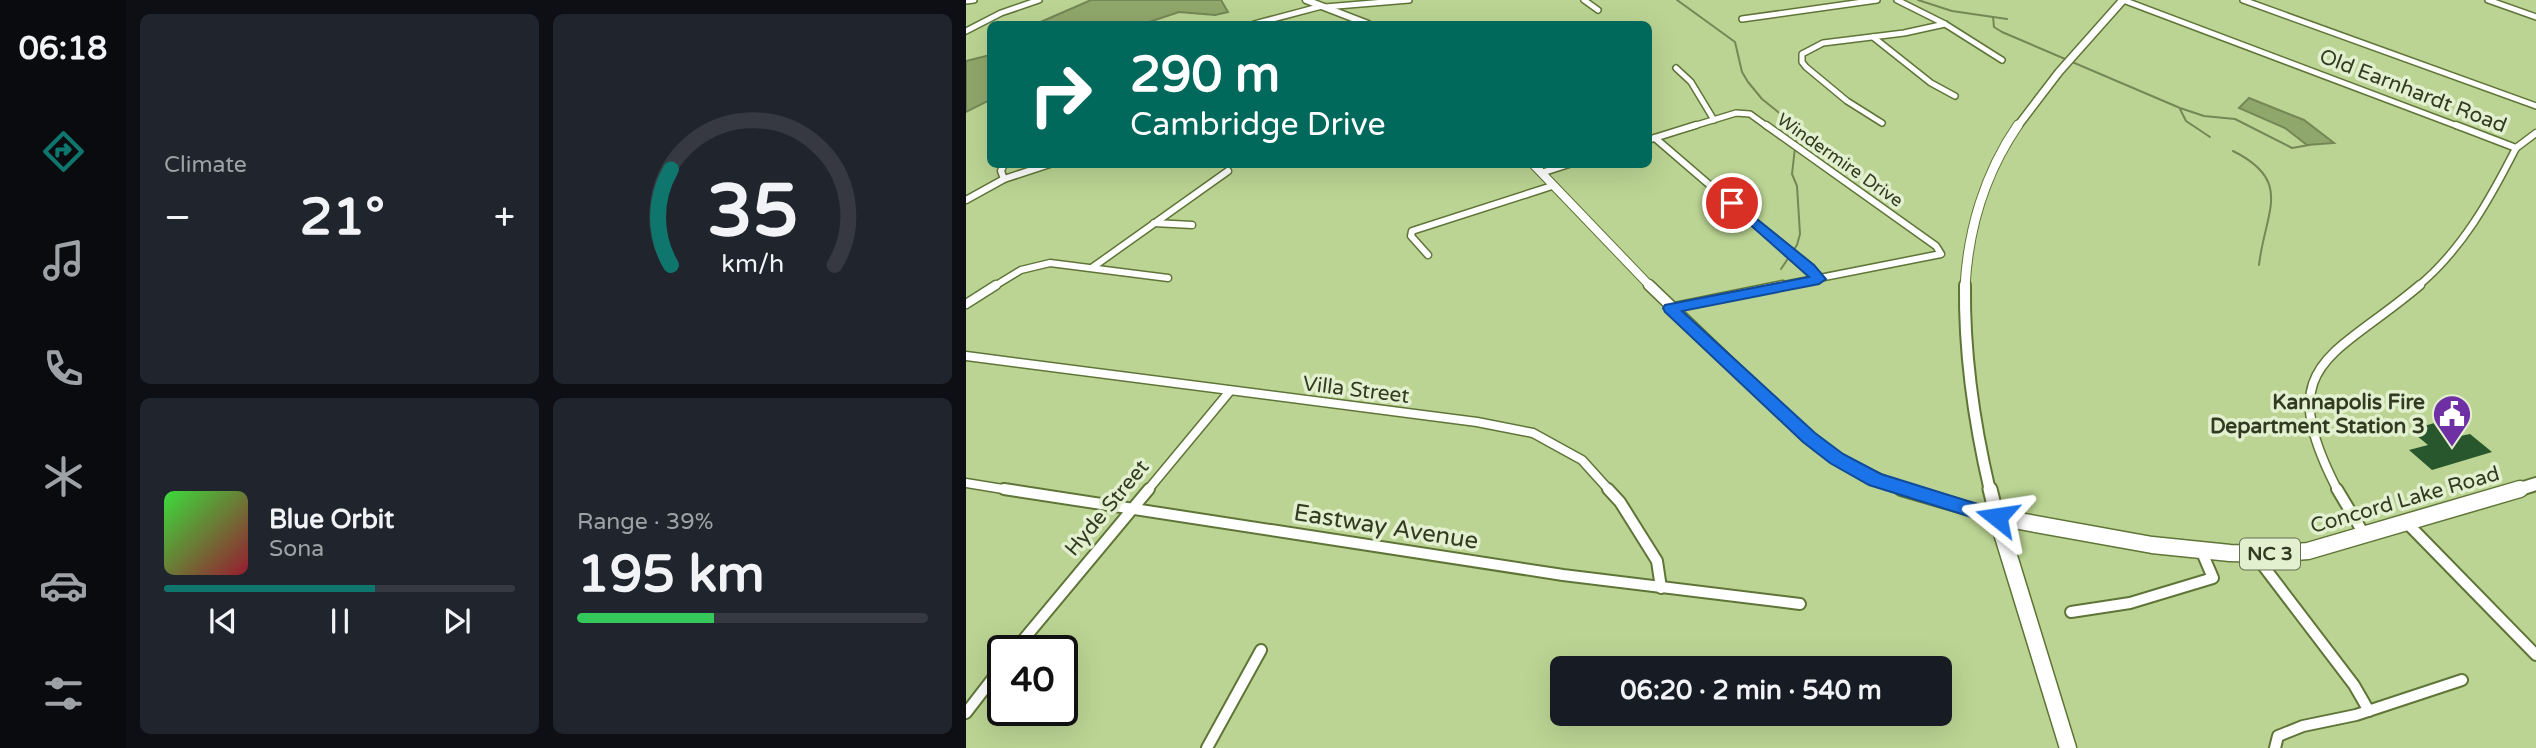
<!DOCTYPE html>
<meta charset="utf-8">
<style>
:root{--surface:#171b24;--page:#20242c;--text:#f1f3f6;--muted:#9ea1a6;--line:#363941;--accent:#0f766e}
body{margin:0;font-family:"Varela Round",sans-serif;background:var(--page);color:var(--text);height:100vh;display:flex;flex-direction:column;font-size:26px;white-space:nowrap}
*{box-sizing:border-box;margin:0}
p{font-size:23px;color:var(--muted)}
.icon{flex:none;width:38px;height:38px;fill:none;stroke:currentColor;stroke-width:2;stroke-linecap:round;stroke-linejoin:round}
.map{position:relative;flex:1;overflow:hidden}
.panel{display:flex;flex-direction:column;gap:14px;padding:14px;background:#0d0f14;width:840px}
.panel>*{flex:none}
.hud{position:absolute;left:21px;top:21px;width:665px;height:147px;border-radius:10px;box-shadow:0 7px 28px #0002;background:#00695c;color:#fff;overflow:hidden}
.speed{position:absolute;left:21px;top:635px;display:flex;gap:14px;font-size:35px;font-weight:700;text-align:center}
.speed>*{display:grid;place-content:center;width:91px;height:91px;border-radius:50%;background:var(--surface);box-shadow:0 7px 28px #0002;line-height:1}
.speed .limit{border:4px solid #111;border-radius:10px;background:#fff;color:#111}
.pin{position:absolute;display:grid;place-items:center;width:60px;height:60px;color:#fff;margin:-30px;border:4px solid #fff;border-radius:50%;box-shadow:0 2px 7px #0007}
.me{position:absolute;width:77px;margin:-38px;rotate:285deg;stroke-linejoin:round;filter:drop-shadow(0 0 5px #0008)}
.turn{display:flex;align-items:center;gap:24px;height:147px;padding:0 28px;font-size:32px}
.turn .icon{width:91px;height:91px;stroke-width:2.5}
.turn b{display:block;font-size:49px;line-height:60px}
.big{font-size:52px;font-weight:800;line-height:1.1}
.panel .widget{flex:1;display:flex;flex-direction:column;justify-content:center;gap:10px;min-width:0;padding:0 24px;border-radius:10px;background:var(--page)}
.panel .dial{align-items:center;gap:0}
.dial svg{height:182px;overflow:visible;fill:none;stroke:var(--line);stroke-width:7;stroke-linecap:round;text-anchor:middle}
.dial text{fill:var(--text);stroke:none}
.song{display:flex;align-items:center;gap:21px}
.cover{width:84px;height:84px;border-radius:10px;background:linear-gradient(135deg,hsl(120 70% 55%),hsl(350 70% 35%))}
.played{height:7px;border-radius:4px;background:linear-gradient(90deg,var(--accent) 60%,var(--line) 60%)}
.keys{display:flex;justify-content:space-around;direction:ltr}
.heat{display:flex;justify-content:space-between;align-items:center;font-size:38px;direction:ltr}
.charge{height:10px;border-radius:5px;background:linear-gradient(90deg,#34c759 39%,var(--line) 0)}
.panel .tiles{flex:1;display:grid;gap:14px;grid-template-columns:repeat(2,1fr)}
.trip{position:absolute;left:584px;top:656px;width:402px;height:70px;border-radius:10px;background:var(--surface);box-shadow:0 7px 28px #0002;font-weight:800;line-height:70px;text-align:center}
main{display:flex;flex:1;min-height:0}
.dock{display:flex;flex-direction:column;width:126px;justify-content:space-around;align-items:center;background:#090b0e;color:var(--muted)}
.dock .icon{width:49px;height:49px}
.dock .current{color:var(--accent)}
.dock b{font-size:32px;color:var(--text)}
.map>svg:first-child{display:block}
.water{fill:#90a76b;stroke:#748755;stroke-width:2}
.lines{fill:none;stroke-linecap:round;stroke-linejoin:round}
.stream{stroke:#748755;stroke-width:2}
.building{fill:#29572d}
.minor-far3-casing{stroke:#5f7537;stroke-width:8}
.minor-far2-casing{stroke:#5f7537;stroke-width:9}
.minor-far1-casing{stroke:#5f7537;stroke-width:11}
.minor-casing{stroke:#5f7537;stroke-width:14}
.tertiary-far3-casing{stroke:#5f7537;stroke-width:9}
.tertiary-far2-casing{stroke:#5f7537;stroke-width:10}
.tertiary-far1-casing{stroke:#5f7537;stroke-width:13}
.tertiary-casing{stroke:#5f7537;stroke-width:16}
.secondary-far3-casing{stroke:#5f7537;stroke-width:10}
.secondary-far2-casing{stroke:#5f7537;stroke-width:11}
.secondary-far1-casing{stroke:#5f7537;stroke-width:14}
.secondary-casing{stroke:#5f7537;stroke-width:17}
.primary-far1-casing{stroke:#5f7537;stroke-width:16}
.primary-casing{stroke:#5f7537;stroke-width:19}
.minor-far3{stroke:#fff;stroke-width:5}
.minor-far2{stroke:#fff;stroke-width:6}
.minor-far1{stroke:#fff;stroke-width:8}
.minor{stroke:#fff;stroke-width:10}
.tertiary-far3{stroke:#fff;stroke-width:6}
.tertiary-far2{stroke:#fff;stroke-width:8}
.tertiary-far1{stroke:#fff;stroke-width:10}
.tertiary{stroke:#fff;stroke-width:12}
.secondary-far3{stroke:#fff;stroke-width:7}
.secondary-far2{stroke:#fff;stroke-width:9}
.secondary-far1{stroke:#fff;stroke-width:10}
.secondary{stroke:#fff;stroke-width:13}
.primary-far1{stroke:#fff;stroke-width:12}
.primary{stroke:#fff;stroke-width:16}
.route{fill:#1a73e8;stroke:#114b97;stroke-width:2}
.labels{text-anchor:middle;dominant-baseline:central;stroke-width:7;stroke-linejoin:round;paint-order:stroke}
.far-street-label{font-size:18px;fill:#313b21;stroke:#e2f0cf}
.shield{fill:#e2f0cf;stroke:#667155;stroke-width:2}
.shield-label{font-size:19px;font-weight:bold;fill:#313b21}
.street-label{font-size:21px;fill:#313b21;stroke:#e2f0cf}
.poi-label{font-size:21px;font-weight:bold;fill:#313b21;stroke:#e2f0cf;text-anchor:end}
.near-street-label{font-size:24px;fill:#313b21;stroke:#e2f0cf}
</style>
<main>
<nav class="dock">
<b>06:18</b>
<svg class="icon current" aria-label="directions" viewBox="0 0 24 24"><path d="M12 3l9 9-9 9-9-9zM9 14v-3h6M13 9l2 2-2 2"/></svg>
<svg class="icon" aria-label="music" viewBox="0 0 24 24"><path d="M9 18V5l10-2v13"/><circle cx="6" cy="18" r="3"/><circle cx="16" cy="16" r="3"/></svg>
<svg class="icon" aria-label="phone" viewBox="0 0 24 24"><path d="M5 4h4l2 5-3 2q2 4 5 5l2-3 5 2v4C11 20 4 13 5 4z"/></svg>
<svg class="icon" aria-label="climate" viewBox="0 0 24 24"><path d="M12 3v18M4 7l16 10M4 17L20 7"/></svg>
<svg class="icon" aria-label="car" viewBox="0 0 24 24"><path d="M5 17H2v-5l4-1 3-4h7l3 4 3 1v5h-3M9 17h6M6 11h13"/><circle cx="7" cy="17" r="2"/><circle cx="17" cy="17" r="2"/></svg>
<svg class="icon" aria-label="filters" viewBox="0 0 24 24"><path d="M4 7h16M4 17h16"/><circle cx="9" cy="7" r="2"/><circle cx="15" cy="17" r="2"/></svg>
</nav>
<section class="panel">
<div class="tiles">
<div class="widget"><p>Climate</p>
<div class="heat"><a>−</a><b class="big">21°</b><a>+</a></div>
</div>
<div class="widget dial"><svg viewBox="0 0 100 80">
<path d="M14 69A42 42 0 1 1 86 69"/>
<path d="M14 69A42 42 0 0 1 14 27" stroke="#0f766e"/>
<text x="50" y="56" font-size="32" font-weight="700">35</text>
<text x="50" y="72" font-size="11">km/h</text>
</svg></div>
<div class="widget">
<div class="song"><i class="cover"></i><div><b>Blue Orbit</b><p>Sona</p></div></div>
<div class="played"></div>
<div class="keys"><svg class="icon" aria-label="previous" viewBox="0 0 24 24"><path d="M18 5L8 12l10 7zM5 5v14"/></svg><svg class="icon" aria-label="pause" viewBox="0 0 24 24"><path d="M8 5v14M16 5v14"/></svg><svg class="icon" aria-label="next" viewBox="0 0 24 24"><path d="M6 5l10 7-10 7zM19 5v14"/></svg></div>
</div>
<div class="widget"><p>Range · 39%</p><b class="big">195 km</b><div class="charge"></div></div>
</div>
</section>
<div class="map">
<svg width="1570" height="748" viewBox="0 0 1570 748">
<rect width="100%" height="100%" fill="#bbd493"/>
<g class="water">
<polygon points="125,0 255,0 262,12 249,15 213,12 177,24 70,24"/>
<polygon points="24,55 24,100 0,112 0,61"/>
<polygon points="1283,98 1338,120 1368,143 1341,145 1319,128 1273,108"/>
</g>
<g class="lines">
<g class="stream">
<polyline points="711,0 769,42 776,72 782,82 796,99 822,120 830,139 826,174 831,186 834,234 831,245 815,269"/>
<polyline points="952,0 986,11 1041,19"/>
<polyline points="1027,17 1028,27 1036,32 1214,108 1238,116 1269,119 1326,148 1343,145"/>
<polyline points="1214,109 1220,121 1244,137"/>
<path d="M1267,151C1328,181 1299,212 1293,265"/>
</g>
</g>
<polygon class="building" points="1472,422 1489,437 1504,434 1526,452 1466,470 1443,450 1462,445 1444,430"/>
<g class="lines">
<g class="minor-far3-casing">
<g id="minor-far3">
<polyline points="618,0 632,10"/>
<polyline points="931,0 979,24 1036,60"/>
<polyline points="1157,0 1494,127"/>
<polyline points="1277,0 1570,106"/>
<polyline points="1522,0 1570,17"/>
<polyline points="0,1 8,0"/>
<polyline points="359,7 443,0"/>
<polyline points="776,19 911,0"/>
<polyline points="288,24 356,6"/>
<polyline points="0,31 35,13 73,0"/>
<polyline points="907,37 965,83 989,96"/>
<polyline points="710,68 725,82 748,120"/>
<polyline points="916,123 881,101 840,67 836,62 836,54 857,43 938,33 979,24"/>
<polyline points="724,127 770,113 784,114 802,127"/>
</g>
</g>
<g class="minor-far2-casing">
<g id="minor-far2">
<polyline points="800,125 970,246 975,254 808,287"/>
<polyline points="689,138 853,279"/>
<polyline points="682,140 730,125"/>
<polyline points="1550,148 1570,133"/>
<polyline points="38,164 35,171 38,179"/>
<polyline points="575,173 603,164"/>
<polyline points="0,200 38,179 84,164"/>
<polyline points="188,223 226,225"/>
<polyline points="462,255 445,236 446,231 586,186"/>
<polyline points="127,267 262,171"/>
<polyline points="27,287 55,270 84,263 202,278"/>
<path d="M1451,287C1496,250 1524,199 1550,148L1490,125"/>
</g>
</g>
<g class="minor-far1-casing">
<g id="minor-far1">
<polyline points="0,304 30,285"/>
<polyline points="704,308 817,285"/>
<polyline points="0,356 511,422 567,433 616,460 644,491"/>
<polyline points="0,483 49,491"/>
<polyline points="181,491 264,391"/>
<path d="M1372,491C1305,362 1367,359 1454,285"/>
</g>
</g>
<g class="minor-casing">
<g id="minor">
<polyline points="38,489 597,575 834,604"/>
<polyline points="642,489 654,502 691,561 695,588"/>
<polyline points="1371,489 1398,534"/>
<polyline points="1440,522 1570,655"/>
<polyline points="1289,555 1388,685 1403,711"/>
<polyline points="1105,612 1164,603 1247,578 1235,550"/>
<polyline points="48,651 183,489"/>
<polyline points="0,713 37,665"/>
<polyline points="241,748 295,650"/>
<polyline points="1309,748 1312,736 1337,726 1390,715 1496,680"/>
</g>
</g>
<g class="tertiary-far3-casing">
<polyline id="tertiary-far3" points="340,0 402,24"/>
</g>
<g class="tertiary-far2-casing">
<polyline id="tertiary-far2" points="567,164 685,287"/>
</g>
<g class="tertiary-far1-casing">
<polyline id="tertiary-far1" points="683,285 846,441 890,469 940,491"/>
</g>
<g class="tertiary-casing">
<polyline id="tertiary" points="935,489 1031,517"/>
</g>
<g class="secondary-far3-casing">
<polyline id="secondary-far3" points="1051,127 1093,72 1157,0"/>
</g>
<g class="secondary-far2-casing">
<path id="secondary-far2" d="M999,287C1002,230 1019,173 1052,125"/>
</g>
<g class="secondary-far1-casing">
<path id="secondary-far1" d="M999,285C998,356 1008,423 1024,491"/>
</g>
<g class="secondary-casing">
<polyline id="secondary" points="1024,489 1031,517"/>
</g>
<g class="primary-far1-casing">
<polyline id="primary-far1" points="1548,491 1570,484"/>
</g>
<g class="primary-casing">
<polyline id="primary" points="1102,748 1031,517 1186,545 1264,553 1303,554 1342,551 1554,489"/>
</g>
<use href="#minor-far3" class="minor-far3"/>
<use href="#minor-far2" class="minor-far2"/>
<use href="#minor-far1" class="minor-far1"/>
<use href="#minor" class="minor"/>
<use href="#tertiary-far3" class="tertiary-far3"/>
<use href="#tertiary-far2" class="tertiary-far2"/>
<use href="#tertiary-far1" class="tertiary-far1"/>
<use href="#tertiary" class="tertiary"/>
<use href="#secondary-far3" class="secondary-far3"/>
<use href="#secondary-far2" class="secondary-far2"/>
<use href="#secondary-far1" class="secondary-far1"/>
<use href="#secondary" class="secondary"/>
<use href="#primary-far1" class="primary-far1"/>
<use href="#primary" class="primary"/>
</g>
<polygon class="route" points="766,199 848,265 860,279 853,284 716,311 849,433 877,454 915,474 1037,512 1040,517 1037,522 1031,525 903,485 864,463 837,442 699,312 697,308 699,305 704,304 843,277 762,205 760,203"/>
<defs>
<g id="civic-pin" transform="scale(2.0125)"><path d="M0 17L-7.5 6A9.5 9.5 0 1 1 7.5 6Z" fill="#7030a5" stroke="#e2f0cf"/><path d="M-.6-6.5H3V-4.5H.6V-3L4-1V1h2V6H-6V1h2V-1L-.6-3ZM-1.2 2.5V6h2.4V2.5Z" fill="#fff"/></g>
</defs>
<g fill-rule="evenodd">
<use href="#civic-pin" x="1486" y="414"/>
</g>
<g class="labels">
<g class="far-street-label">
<text transform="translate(874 160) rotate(35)">Windermire Drive</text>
</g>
<rect class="shield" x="1274" y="538.5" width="60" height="31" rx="5"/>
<g class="shield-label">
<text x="1304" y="554">NC 3</text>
</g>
<g class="street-label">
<text transform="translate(1447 91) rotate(21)">Old Earnhardt Road</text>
<text transform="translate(390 390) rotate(7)">Villa Street</text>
<text transform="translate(1439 500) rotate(-16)">Concord Lake Road</text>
<text transform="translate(141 508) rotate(-50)">Hyde Street</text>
</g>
<g class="poi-label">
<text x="1459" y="402">Kannapolis Fire<tspan x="1459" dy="24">Department Station 3</tspan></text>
</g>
<g class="near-street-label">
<text transform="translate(420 527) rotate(9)">Eastway Avenue</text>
</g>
</g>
</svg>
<div class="speed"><div class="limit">40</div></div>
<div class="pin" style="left:766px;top:203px;background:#d93025"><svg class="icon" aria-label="arrive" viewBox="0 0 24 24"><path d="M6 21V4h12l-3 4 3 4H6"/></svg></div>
<svg class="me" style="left:1031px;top:517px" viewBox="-20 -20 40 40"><path d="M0-17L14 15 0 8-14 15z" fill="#1a73e8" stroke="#fff" stroke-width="4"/></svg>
<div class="trip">06:20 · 2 min · 540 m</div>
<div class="hud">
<div class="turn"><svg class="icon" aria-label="right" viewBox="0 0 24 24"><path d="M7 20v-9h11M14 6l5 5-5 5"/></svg><div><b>290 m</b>Cambridge Drive</div></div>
</div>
</div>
</main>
